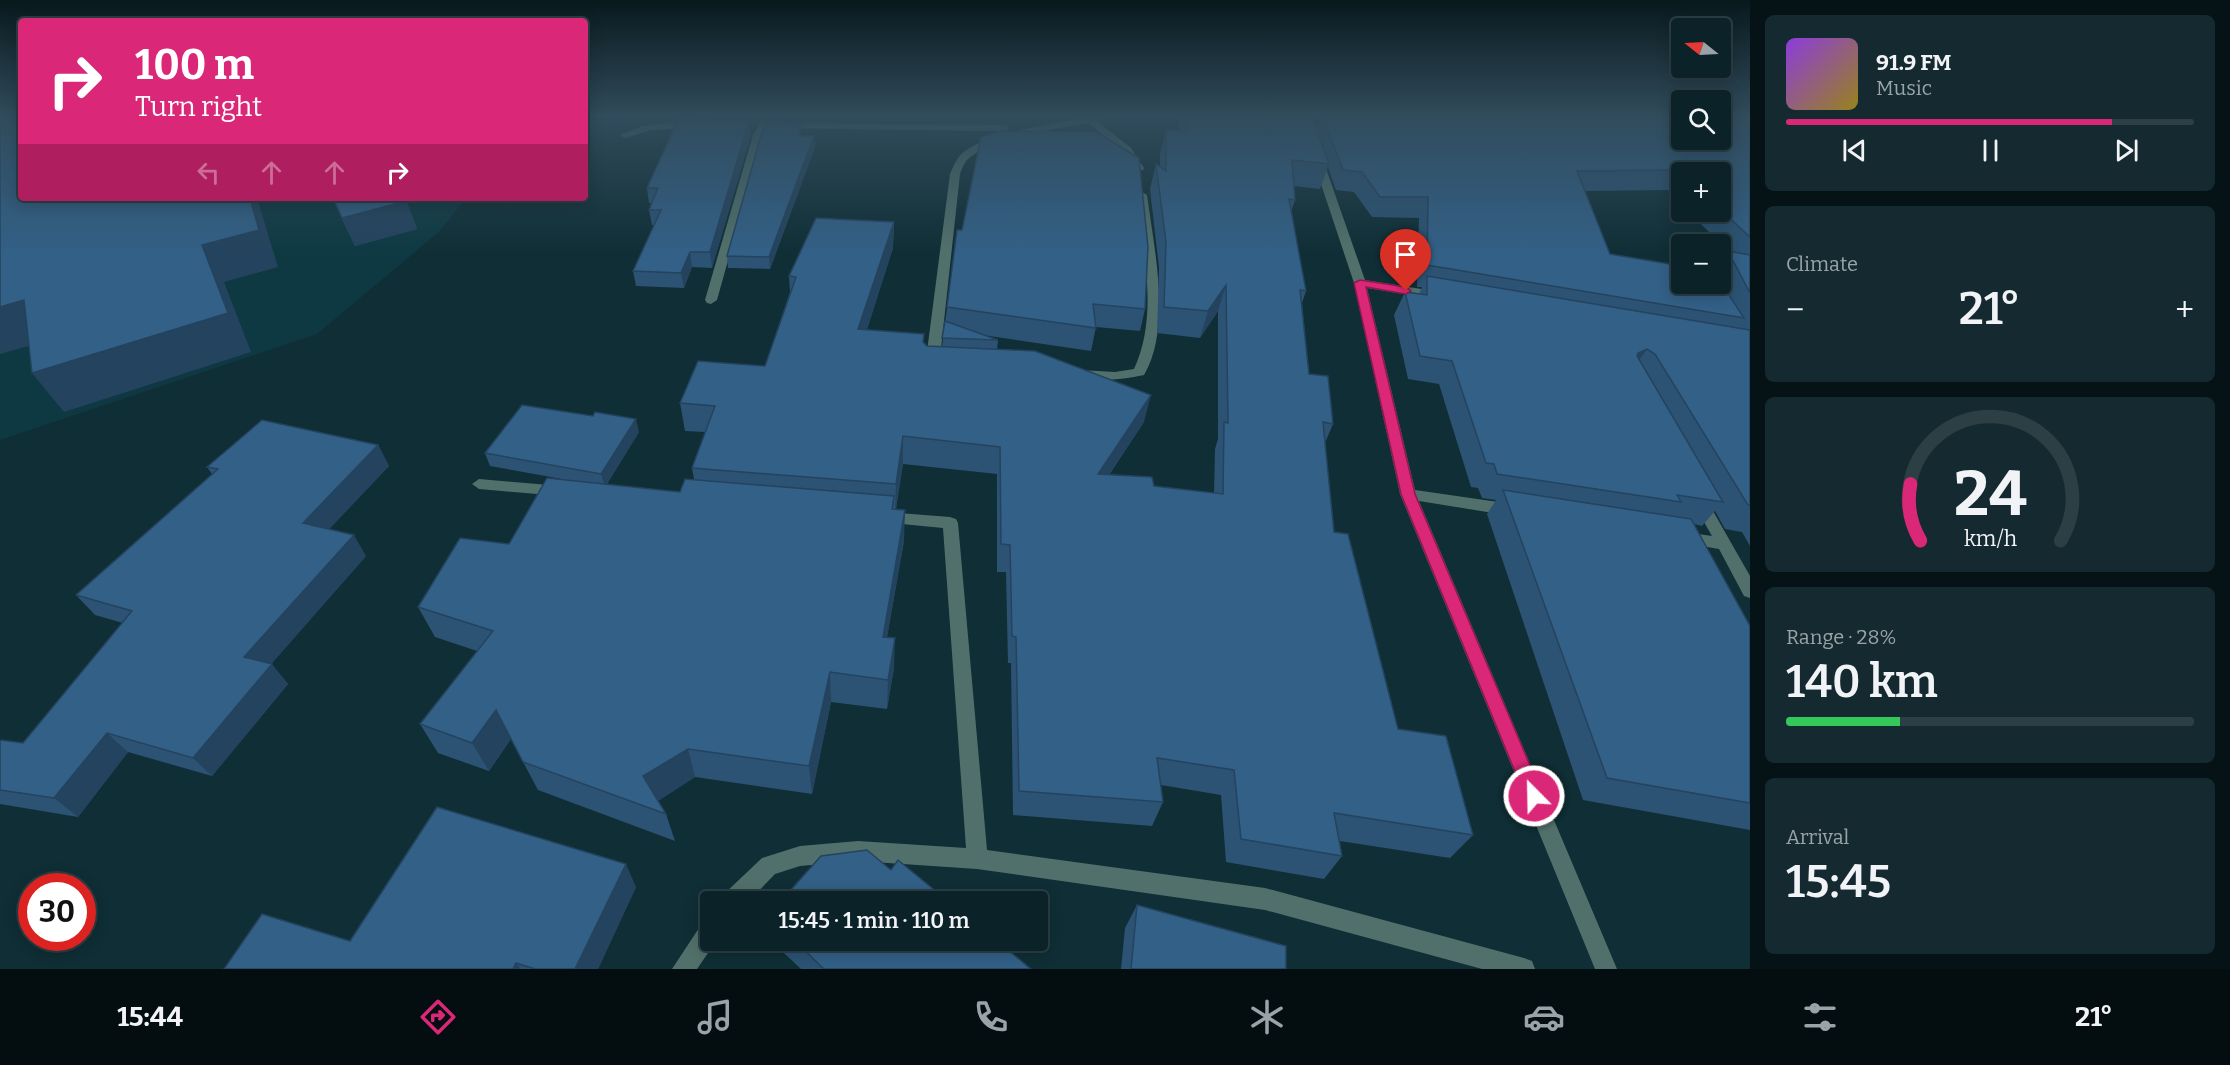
<!DOCTYPE html>
<meta charset="utf-8">
<style>
:root{--surface:#0b2228;--page:#142a30;--text:#f1f3f6;--muted:#9aa4a8;--line:#2b3f45;--accent:#db2777}
body{margin:0;font-family:Bitter,serif;background:var(--page);color:var(--text);height:100vh;display:flex;flex-direction:column;font-size:22px;white-space:nowrap}
*{box-sizing:border-box;margin:0}
p{font-size:20px;color:var(--muted)}
.icon{flex:none;width:33px;height:33px;fill:none;stroke:currentColor;stroke-width:2;stroke-linecap:round;stroke-linejoin:round}
.map{position:relative;flex:1;overflow:hidden}
.panel{display:flex;flex-direction:column;gap:15px;padding:15px;background:#061316;width:480px}
.panel>*{flex:none}
.hud{position:absolute;left:18px;top:18px;width:570px;height:183px;border-radius:6px;box-shadow:0 3px 15px #0003,0 0 0 2px var(--line);background:#db2777;color:#fff;overflow:hidden}
.needle{width:39px;rotate:288deg}
.controls{position:absolute;left:1671px;top:18px;display:grid;gap:12px}
.controls a{display:grid;place-items:center;width:60px;height:60px;border-radius:6px;background:var(--surface);box-shadow:0 3px 15px #0003,0 0 0 2px var(--line);font-size:30px}
.speed{position:absolute;left:18px;top:873px;display:flex;gap:12px;font-size:30px;font-weight:700;text-align:center}
.speed>*{display:grid;place-content:center;width:78px;height:78px;border-radius:50%;background:var(--surface);box-shadow:0 3px 15px #0003,0 0 0 2px var(--line);line-height:1}
.speed .limit{border:9px solid #d22;background:#fff;color:#111}
.pin{position:absolute;display:grid;place-items:center;width:51px;height:51px;color:#fff;margin:-62px -26px;border-radius:50% 50% 50% 0;rotate:-45deg;box-shadow:0 0 6px #0007}
.pin .icon{rotate:45deg}
.me{position:absolute;width:66px;margin:-33px;rotate:337deg;stroke-linejoin:round;filter:drop-shadow(0 0 4px #0008)}
.turn{display:flex;align-items:center;gap:21px;height:126px;padding:0 18px;font-size:27px}
.turn .icon{width:78px;height:78px;stroke-width:2.5}
.turn b{display:block;font-size:42px;line-height:51px}
.lanes{display:flex;align-items:center;height:57px;padding:0 18px;background:#0003;justify-content:center;gap:30px;direction:ltr}
.lanes .off{opacity:.35}
.big{font-size:45px;font-weight:600;line-height:1.1}
.panel .tile{flex:1;display:flex;flex-direction:column;justify-content:center;gap:9px;min-width:0;padding:0 21px;border-radius:9px;background:var(--page)}
.panel .dial{align-items:center;gap:0}
.dial svg{height:156px;overflow:visible;fill:none;stroke:var(--line);stroke-width:7;stroke-linecap:round;text-anchor:middle}
.dial text{fill:var(--text);stroke:none}
.song{display:flex;align-items:center;gap:18px}
.cover{width:72px;height:72px;border-radius:9px;background:linear-gradient(135deg,hsl(270 70% 55%),hsl(50 70% 35%))}
.played{height:6px;border-radius:3px;background:linear-gradient(90deg,var(--accent) 80%,var(--line) 80%)}
.keys{display:flex;justify-content:space-around;direction:ltr}
.heat{display:flex;justify-content:space-between;align-items:center;font-size:33px;direction:ltr}
.charge{height:9px;border-radius:4px;background:linear-gradient(90deg,#34c759 28%,var(--line) 0)}
.trip{position:absolute;left:700px;top:891px;width:348px;height:60px;border-radius:6px;background:var(--surface);box-shadow:0 3px 15px #0003,0 0 0 2px var(--line);font-weight:600;line-height:60px;text-align:center}
.tab-bar{display:flex;height:96px;justify-content:space-around;align-items:center;background:#040e10;color:var(--muted)}
.tab-bar .icon{width:42px;height:42px}
.tab-bar .current{color:var(--accent)}
.tab-bar b{font-size:27px;color:var(--text)}
main{display:flex;flex:1;min-height:0}
.map>svg:first-child{display:block}
.built{fill:#0e3942}
.lines{fill:none;stroke-linecap:round;stroke-linejoin:round}
.street{fill:#52706b;fill-rule:evenodd}
.wall{fill:#2c5374;fill-rule:evenodd}
.shaded-wall{fill:#24435e}
.building{fill:#336087;stroke:#24435e;stroke-width:1.5}
.route{fill:#db2777;stroke:#8e194d;stroke-width:1.5}
</style>
<main>
<div class="map">
<svg width="1750" height="969" viewBox="0 0 1750 969">
<rect width="100%" height="100%" fill="#0f2e35"/>
<polygon class="built" points="0,117 21,198 466,198 439,232 317,334 0,440"/>
<g class="lines">
<g class="street">
<path d="M1088,117H1105L1097,121L1131,148L1144,168L1143,170H1135L1124,152L1088,123C1054,130 1002,135 973,155C965,160 963,166 960,174L939,367L937,370H927L925,367L950,174C954,165 957,157 965,151C993,131 1054,124 1088,117Z"/>
<polygon points="677,122 695,122 700,125 695,128 651,130 625,138 620,135 642,126"/>
<polygon points="761,123 1005,125 1010,128 1005,131 767,128 763,135 717,300 711,304 707,303 705,300 753,135"/>
<polygon points="1318,157 1323,160 1365,280 1440,292 1446,296 1440,300 1367,288 1415,490 1512,504 1517,506 1520,510 1517,514 1512,516 1419,501 1617,969 1595,969 1400,494 1354,283 1313,160"/>
<path d="M1142,192L1147,195C1154,247 1172,328 1144,375C1122,380 1097,382 1075,377L1073,374L1080,370L1115,372L1134,369C1159,316 1143,250 1137,195Z"/>
<polygon points="479,479 560,486 565,487 568,491 565,495 560,496 479,489 472,484"/>
<polygon points="1700,496 1705,497 1750,576 1750,598 1744,596 1719,549 1678,542 1676,538 1678,534 1684,532 1712,536 1692,501 1695,497"/>
<polygon points="886,512 950,517 956,519 958,523 987,850 1265,888 1524,958 1532,961 1535,969 1482,969 1265,910 977,869 858,861 800,866 775,874 748,902 721,902 724,894 762,858 800,846 858,841 966,848 943,528 881,522 878,518 881,514"/>
<polygon points="711,919 711,940 717,940 697,969 672,969 703,922"/>
</g>
</g>
<g class="wall">
<path d="M1179,117H1312L1316,130L1321,117H1750V546L1742,532L1725,529L1715,511L1702,526L1694,524L1750,626V830L1583,800L1487,514L1496,500L1482,498L1478,488L1471,487L1439,384L1408,379L1394,315L1405,292L1419,294L1422,287H1417L1419,218L1372,217L1354,192L1336,190L1328,167L1320,189L1294,186L1295,200L1291,212L1306,291L1302,303L1309,374L1333,424L1325,443L1334,532L1398,729L1473,835L1450,858L1340,841L1342,856L1324,879L1226,862L1221,795L1161,785L1163,802L1152,826L1013,815L1011,663H1008L1006,572H997V474L903,464L896,509L904,541L887,637L894,668L887,709L831,702L812,794L695,777L658,801L666,814L675,841L538,790L511,739L489,771L438,753L420,724L477,651L435,637L418,607L509,544L573,481L490,466L485,453L639,432L607,484L680,492L694,479L692,468L705,432L685,431L680,403L765,366L790,292L789,276L894,222L893,248L867,329L924,343L927,346L942,347L957,230L1145,309L1140,331L1096,327L1091,351L983,335L998,340L997,350L1144,422L1109,475L1154,486L1214,493L1215,449L1218,439V311L1200,338L1157,333L1159,268L1150,189L1156,164L1160,167V154L1166,130L1179,131L1178,123ZM1682,172H1720V212H1689L1728,251L1720,262V284L1610,254L1585,191L1668,190L1682,204Z"/>
<polygon points="751,135 712,268 692,267 684,288 636,286 633,271 654,225 652,225 649,210 652,203 649,203 647,188"/>
<polygon points="815,147 770,269 728,268 727,256"/>
<polygon points="332,198 405,198 417,229 355,246"/>
<polygon points="378,445 389,466 329,529 366,556 271,664 288,684 212,776 128,752 78,817 0,804 0,741 23,743 123,623 95,615 76,595 212,474 207,467"/>
<polygon points="636,887 598,969 224,969 350,941"/>
<polygon points="1137,905 1286,969 1121,969 1125,928"/>
<polygon points="772,940 996,940 1031,969 801,969 773,943"/>
</g>
<g class="shaded-wall">
<polygon points="749,121 751,135 712,268 710,252"/>
<polygon points="814,136 815,147 770,269 769,257"/>
<polygon points="250,198 257,198 278,267 224,282 251,352 64,412 32,373"/>
<polygon points="406,201 417,229 355,246 342,218"/>
<polygon points="894,222 893,248 859,355 858,329"/>
<polygon points="690,252 692,267 684,288 681,273"/>
<polygon points="1226,285 1218,311 1200,338 1208,311"/>
<polygon points="24,300 53,339 0,354 0,307"/>
<polygon points="1647,349 1630,373 1638,353"/>
<polygon points="1151,395 1144,422 1091,501 1098,474"/>
<polygon points="636,419 639,432 605,487 601,474"/>
<polygon points="903,436 903,464 895,512 896,484"/>
<polygon points="378,445 389,466 316,543 303,523"/>
<polygon points="905,510 904,541 882,666 883,637"/>
<polygon points="354,535 366,556 260,677 244,657"/>
<polygon points="895,638 894,668 887,709 888,680"/>
<polygon points="272,664 288,684 212,776 193,758"/>
<polygon points="830,672 831,702 812,794 809,766"/>
<polygon points="496,710 511,739 489,771 472,743"/>
<polygon points="107,733 128,752 78,817 54,798"/>
<polygon points="688,749 695,777 653,804 643,776"/>
<polygon points="626,864 636,887 598,969 575,969"/>
<polygon points="516,963 521,969 513,969"/>
</g>
<g class="building">
<polygon points="0,117 21,117 21,198 250,198 259,230 202,245 228,313 32,373 24,300 0,307"/>
<polygon points="1185,117 1312,117 1329,164 1292,160 1295,200 1289,199 1306,291 1300,290 1309,374 1328,376 1333,424 1323,422 1334,532 1348,534 1398,729 1446,736 1473,835 1334,813 1342,856 1241,839 1234,770 1157,758 1163,802 1019,791 1016,637 1012,636 1010,545 1001,544 1000,447 903,436 896,484 692,468 715,406 680,403 698,361 765,366 796,277 789,276 816,218 894,222 858,329 924,334 923,342 927,346 1035,351 1151,395 1098,474 1152,477 1154,486 1223,494 1224,422 1228,423 1226,285 1208,311 1164,307 1166,242 1156,164 1166,171 1166,130 1187,132"/>
<polygon points="1323,117 1682,117 1682,140 1720,140 1720,117 1750,117 1750,237 1720,209 1720,172 1683,172 1681,170 1577,171 1610,254 1682,266 1682,284 1720,284 1720,281 1744,318 1427,265 1428,197 1380,197 1362,172 1343,170"/>
<polygon points="678,120 749,121 710,252 690,252 681,273 633,271 661,210 649,210 658,188 647,188"/>
<polygon points="800,124 800,136 814,136 769,257 727,256 764,125"/>
<polygon points="1002,131 1096,132 1139,158 1148,247 1145,309 1093,304 1096,328 947,307 957,230 962,230 981,137"/>
<polygon points="333,198 405,198 406,201 342,218"/>
<polygon points="1728,251 1750,255 1750,293"/>
<polygon points="1427,276 1750,330 1750,505 1748,505 1655,354 1647,349 1638,353 1637,356 1723,502 1677,495 1681,502 1497,474 1494,464 1486,463 1452,361 1420,356 1405,292 1427,295"/>
<polygon points="945,321 998,340 942,338"/>
<polygon points="522,405 593,416 595,412 636,419 601,474 485,453"/>
<polygon points="262,420 378,445 303,523 354,535 244,657 272,664 193,758 107,733 54,798 0,790 0,741 1,740 23,743 132,611 76,595 218,469 207,467"/>
<polygon points="547,478 680,492 685,479 894,496 892,509 905,510 883,637 895,638 888,680 830,672 809,766 688,749 643,776 666,814 523,762 496,710 472,743 420,724 493,631 418,607 460,538 509,544"/>
<polygon points="1503,490 1691,519 1750,626 1750,803 1607,778"/>
<polygon points="437,807 626,864 575,969 535,969 516,963 513,969 224,969 262,914 350,941"/>
<polygon points="867,850 891,870 898,860 949,902 780,902 821,856"/>
<polygon points="1137,905 1286,946 1286,969 1131,969"/>
<polygon points="794,940 996,940 1031,969 824,969"/>
</g>
<linearGradient id="sky" x2="0" y2="1"><stop stop-color="#08191d"/><stop offset="0.46" stop-color="#314c5c"/><stop offset="1" stop-color="#314c5c" stop-opacity="0"/></linearGradient>
<rect width="1750" height="253" fill="url(#sky)"/>
<polygon class="route" points="1360,280 1406,287 1411,291 1406,294 1366,287 1415,494 1543,796 1540,802 1534,805 1527,802 1525,796 1401,494 1354,283"/>
</svg>
<div class="controls">
<a><svg class="needle" viewBox="-14 -14 28 28"><path d="M0-13l5 13h-10z" fill="#e53935"/><path d="M0 13l5-13h-10z" fill="#9aa4a8"/></svg></a>
<a><svg class="icon" aria-label="search" viewBox="0 0 24 24"><circle cx="10" cy="10" r="6"/><path d="M15 15l6 6"/></svg></a>
<a>+</a>
<a>−</a>
</div>
<div class="speed"><div class="limit">30</div></div>
<div class="pin" style="left:1406px;top:291px;background:#d93025"><svg class="icon" aria-label="arrive" viewBox="0 0 24 24"><path d="M6 21V4h12l-3 4 3 4H6"/></svg></div>
<svg class="me" style="left:1534px;top:796px" viewBox="-20 -20 40 40"><circle r="17" fill="#db2777" stroke="#fff" stroke-width="3"/><path d="M0-11L8 9 0 5-8 9z" fill="#fff"/></svg>
<div class="trip">15:45 · 1 min · 110 m</div>
<div class="hud">
<div class="turn"><svg class="icon" aria-label="right" viewBox="0 0 24 24"><path d="M7 20v-9h11M14 6l5 5-5 5"/></svg><div><b>100 m</b>Turn right</div></div>
<div class="lanes"><svg class="icon off" aria-label="left" viewBox="0 0 24 24"><path d="M17 20v-9H6M10 6l-5 5 5 5"/></svg><svg class="icon off" aria-label="ahead" viewBox="0 0 24 24"><path d="M12 20V5M6 11l6-6 6 6"/></svg><svg class="icon off" aria-label="ahead" viewBox="0 0 24 24"><path d="M12 20V5M6 11l6-6 6 6"/></svg><svg class="icon" aria-label="right" viewBox="0 0 24 24"><path d="M7 20v-9h11M14 6l5 5-5 5"/></svg></div>
</div>
</div>
<section class="panel">
<div class="tile">
<div class="song"><i class="cover"></i><div><b>91.9 FM</b><p>Music</p></div></div>
<div class="played"></div>
<div class="keys"><svg class="icon" aria-label="previous" viewBox="0 0 24 24"><path d="M18 5L8 12l10 7zM5 5v14"/></svg><svg class="icon" aria-label="pause" viewBox="0 0 24 24"><path d="M8 5v14M16 5v14"/></svg><svg class="icon" aria-label="next" viewBox="0 0 24 24"><path d="M6 5l10 7-10 7zM19 5v14"/></svg></div>
</div>
<div class="tile"><p>Climate</p>
<div class="heat"><a>−</a><b class="big">21°</b><a>+</a></div>
</div>
<div class="tile dial"><svg viewBox="0 0 100 80">
<path d="M14 69A42 42 0 1 1 86 69"/>
<path d="M14 69A42 42 0 0 1 9 40" stroke="#db2777"/>
<text x="50" y="56" font-size="32" font-weight="700">24</text>
<text x="50" y="72" font-size="11">km/h</text>
</svg></div>
<div class="tile"><p>Range · 28%</p><b class="big">140 km</b><div class="charge"></div></div>
<div class="tile"><p>Arrival</p><b class="big">15:45</b></div>
</section>
</main>
<nav class="tab-bar">
<b>15:44</b>
<svg class="icon current" aria-label="directions" viewBox="0 0 24 24"><path d="M12 3l9 9-9 9-9-9zM9 14v-3h6M13 9l2 2-2 2"/></svg>
<svg class="icon" aria-label="music" viewBox="0 0 24 24"><path d="M9 18V5l10-2v13"/><circle cx="6" cy="18" r="3"/><circle cx="16" cy="16" r="3"/></svg>
<svg class="icon" aria-label="phone" viewBox="0 0 24 24"><path d="M5 4h4l2 5-3 2q2 4 5 5l2-3 5 2v4C11 20 4 13 5 4z"/></svg>
<svg class="icon" aria-label="climate" viewBox="0 0 24 24"><path d="M12 3v18M4 7l16 10M4 17L20 7"/></svg>
<svg class="icon" aria-label="car" viewBox="0 0 24 24"><path d="M5 17H2v-5l4-1 3-4h7l3 4 3 1v5h-3M9 17h6M6 11h13"/><circle cx="7" cy="17" r="2"/><circle cx="17" cy="17" r="2"/></svg>
<svg class="icon" aria-label="filters" viewBox="0 0 24 24"><path d="M4 7h16M4 17h16"/><circle cx="9" cy="7" r="2"/><circle cx="15" cy="17" r="2"/></svg>
<b>21°</b>
</nav>
